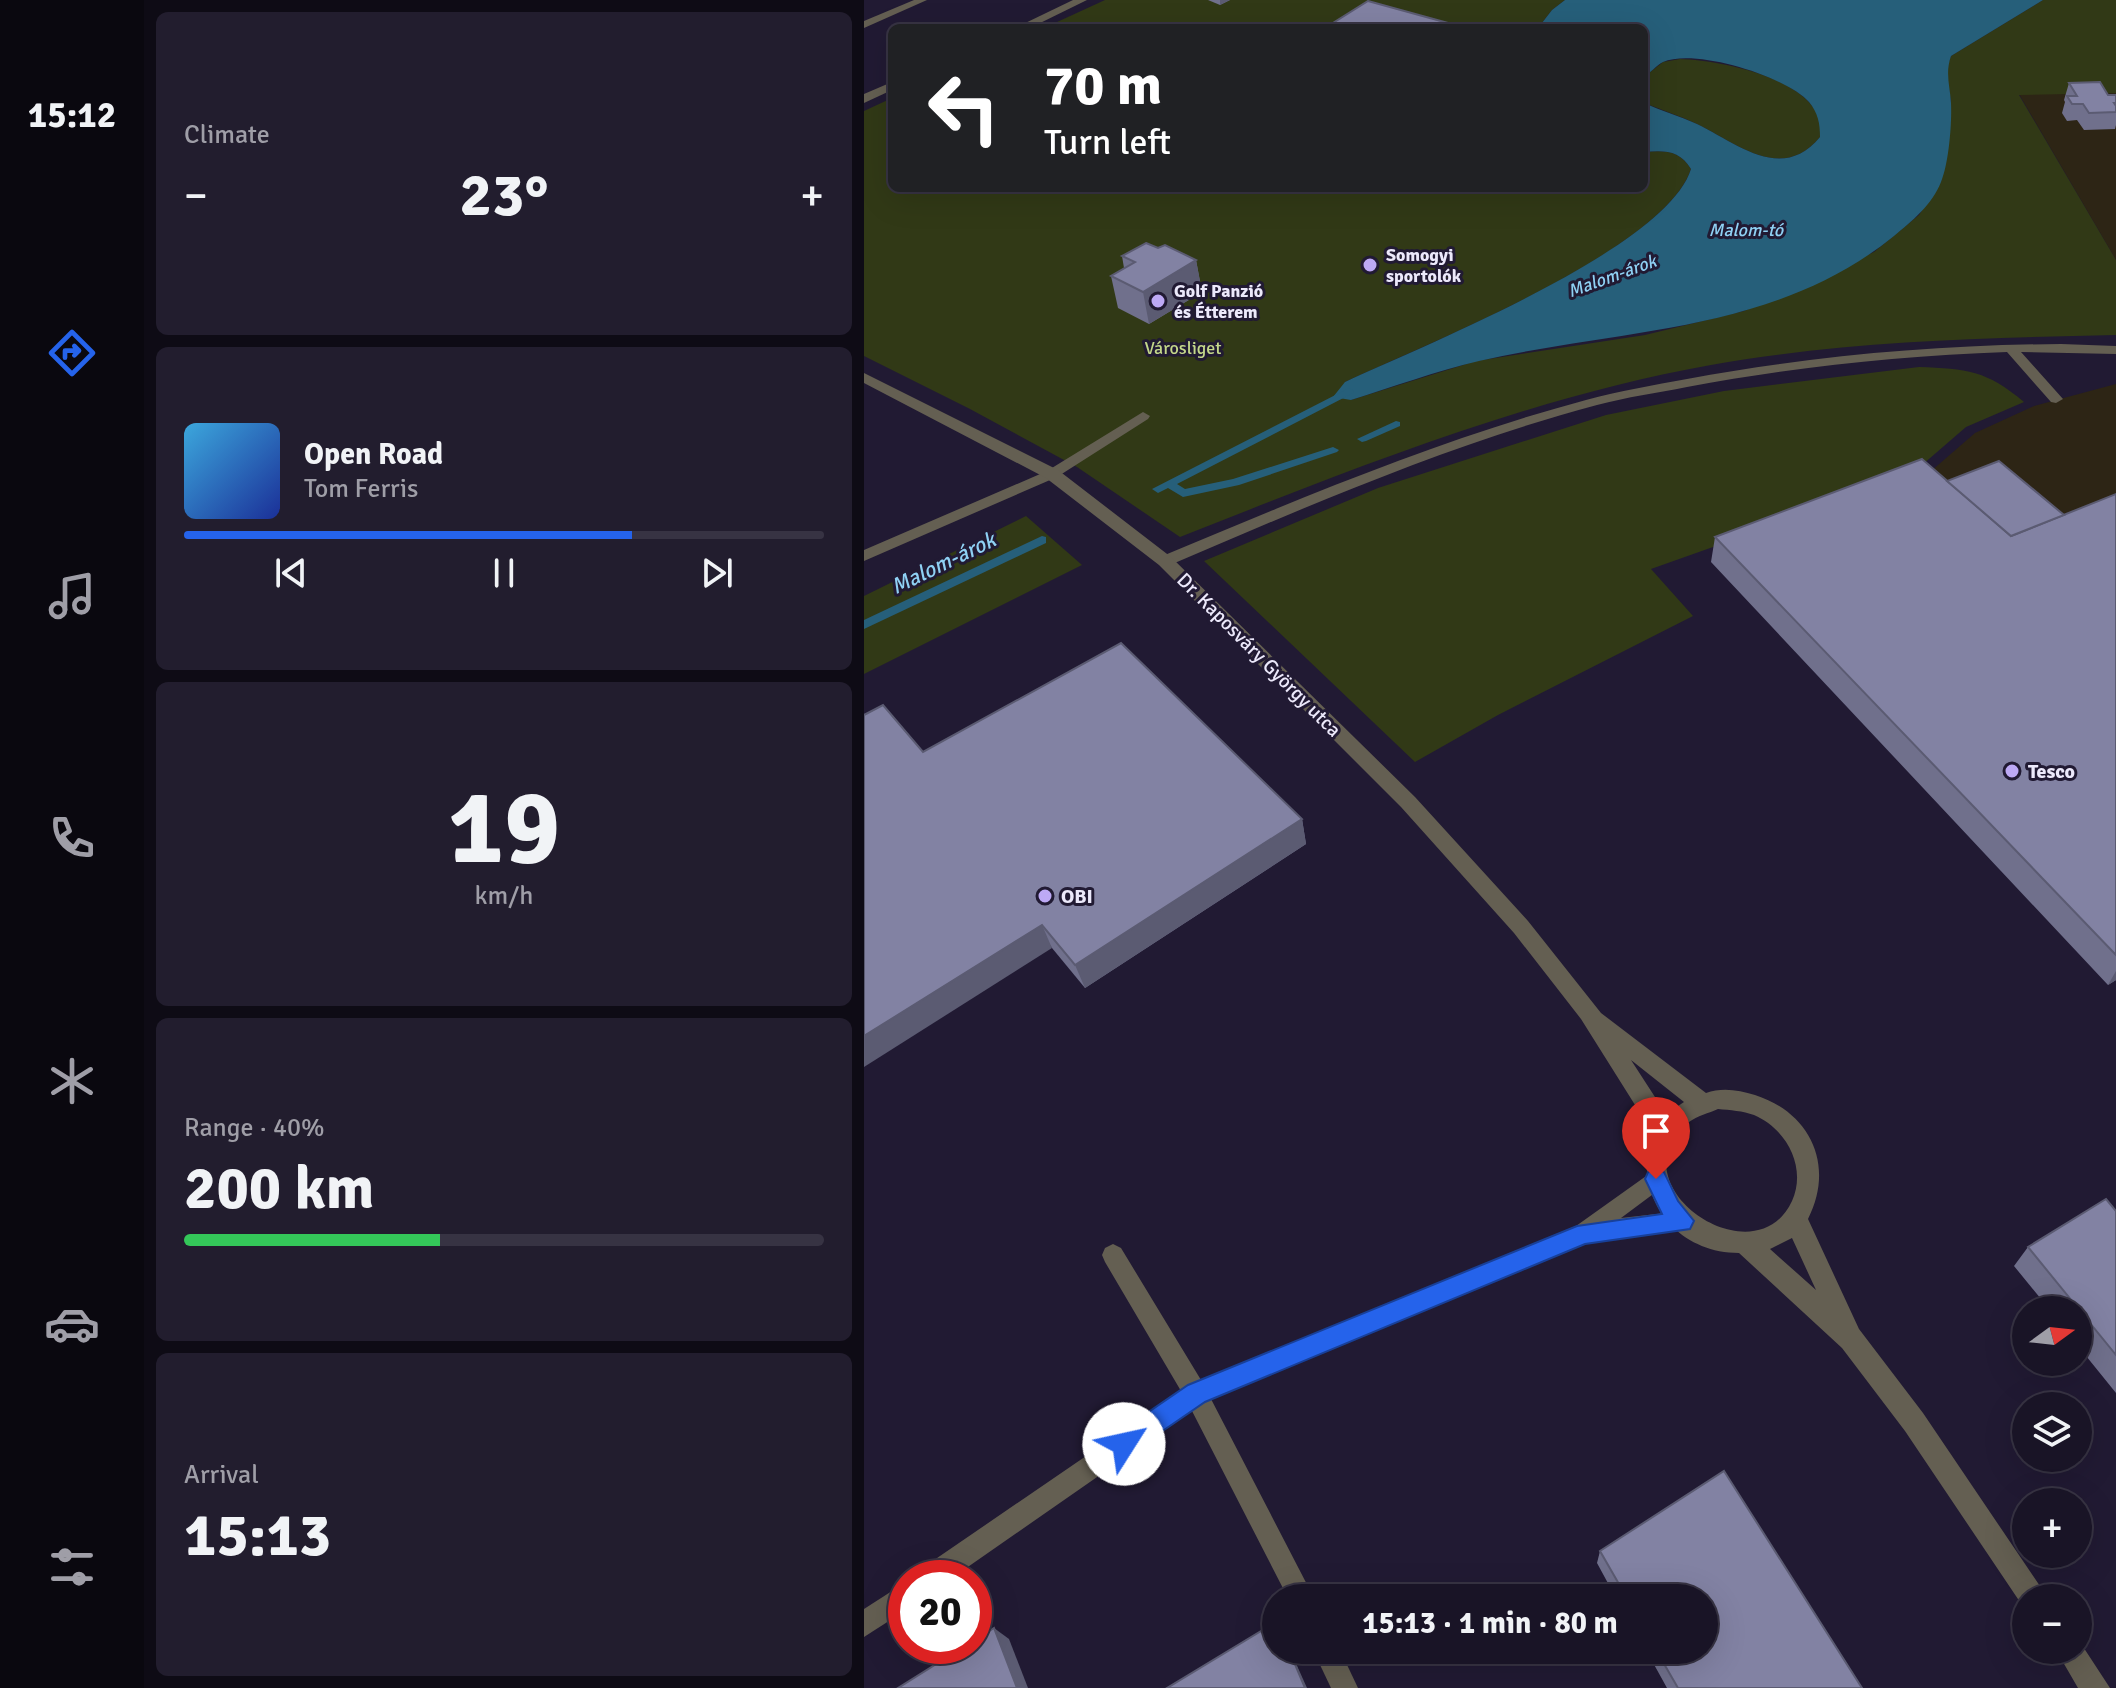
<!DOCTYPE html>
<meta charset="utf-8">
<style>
:root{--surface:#191426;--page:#221d2e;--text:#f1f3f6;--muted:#9f9ea7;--line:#373343;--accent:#2563eb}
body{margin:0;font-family:Signika,sans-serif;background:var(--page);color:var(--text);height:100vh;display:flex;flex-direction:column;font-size:30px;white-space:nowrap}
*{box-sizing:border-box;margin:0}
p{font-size:26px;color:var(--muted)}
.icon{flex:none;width:44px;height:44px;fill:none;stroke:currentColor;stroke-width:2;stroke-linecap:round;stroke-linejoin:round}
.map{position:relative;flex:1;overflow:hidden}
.side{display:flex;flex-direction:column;gap:12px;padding:12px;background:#0e0b15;width:720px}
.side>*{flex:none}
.banner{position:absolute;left:24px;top:24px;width:760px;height:168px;border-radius:12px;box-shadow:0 8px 32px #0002,0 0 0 2px var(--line);background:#202124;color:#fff;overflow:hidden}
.needle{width:52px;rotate:75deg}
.controls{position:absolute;left:1148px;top:1296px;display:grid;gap:16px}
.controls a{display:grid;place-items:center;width:80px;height:80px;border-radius:50%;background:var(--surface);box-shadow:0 8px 32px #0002,0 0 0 2px var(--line);font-size:40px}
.speed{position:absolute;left:24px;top:1560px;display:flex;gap:16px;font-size:40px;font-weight:700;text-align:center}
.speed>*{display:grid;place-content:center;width:104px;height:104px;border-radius:50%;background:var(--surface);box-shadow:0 8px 32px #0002,0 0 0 2px var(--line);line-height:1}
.speed .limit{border:12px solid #d22;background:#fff;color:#111}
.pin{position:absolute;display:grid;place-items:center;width:68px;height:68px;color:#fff;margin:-82px -34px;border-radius:50% 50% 50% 0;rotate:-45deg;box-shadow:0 0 8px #0007}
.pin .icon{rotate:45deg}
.me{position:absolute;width:88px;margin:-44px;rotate:55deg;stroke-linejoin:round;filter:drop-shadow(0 0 6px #0008)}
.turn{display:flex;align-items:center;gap:28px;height:168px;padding:0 24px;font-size:36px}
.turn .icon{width:104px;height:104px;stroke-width:2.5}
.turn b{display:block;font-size:56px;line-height:68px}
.big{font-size:60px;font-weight:700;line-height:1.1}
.side .card{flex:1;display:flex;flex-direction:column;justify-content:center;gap:12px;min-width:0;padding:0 28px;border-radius:12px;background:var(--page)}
.side .dial{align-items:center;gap:0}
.dial b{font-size:104px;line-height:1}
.song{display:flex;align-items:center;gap:24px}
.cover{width:96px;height:96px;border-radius:12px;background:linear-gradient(135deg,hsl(200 70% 55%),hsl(230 70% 35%))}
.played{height:8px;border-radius:4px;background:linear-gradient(90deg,var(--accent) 70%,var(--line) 70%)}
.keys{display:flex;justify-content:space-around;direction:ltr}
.heat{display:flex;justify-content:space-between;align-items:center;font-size:44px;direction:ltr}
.charge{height:12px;border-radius:6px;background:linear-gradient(90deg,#34c759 40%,var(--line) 0)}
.trip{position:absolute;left:398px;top:1584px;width:456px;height:80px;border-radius:40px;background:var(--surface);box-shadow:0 8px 32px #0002,0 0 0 2px var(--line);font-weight:700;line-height:80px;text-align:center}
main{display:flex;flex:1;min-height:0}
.menu{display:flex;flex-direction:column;width:144px;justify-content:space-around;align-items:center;background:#0a080f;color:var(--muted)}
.menu .icon{width:56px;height:56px}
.menu .active{color:var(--accent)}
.menu b{font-size:36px;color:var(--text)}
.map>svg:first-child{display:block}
.industrial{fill:#2d2515}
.green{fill:#313916}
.water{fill:#265f7a}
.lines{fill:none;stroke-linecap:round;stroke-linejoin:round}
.stream{fill:#265f7a;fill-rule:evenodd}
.service{fill:#645f52;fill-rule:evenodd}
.minor{fill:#645f52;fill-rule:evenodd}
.tertiary{fill:#645f52;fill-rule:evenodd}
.wall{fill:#70708c}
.shaded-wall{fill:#5b5b72}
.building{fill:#8282a3;stroke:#5b5b72;stroke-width:2}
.route{fill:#2563eb;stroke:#184099;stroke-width:2}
.poi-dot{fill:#bda9f5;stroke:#211a33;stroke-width:3}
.labels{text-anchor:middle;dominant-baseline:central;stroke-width:6;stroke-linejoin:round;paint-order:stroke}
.far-water-label{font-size:18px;font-style:italic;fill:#8fd1f4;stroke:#211a33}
.far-poi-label{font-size:18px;font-weight:bold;fill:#ece9fb;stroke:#211a33;text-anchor:start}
.far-park-label{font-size:18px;fill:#c4d88a;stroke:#211a33}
.street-label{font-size:20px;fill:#ece9fb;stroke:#211a33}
.poi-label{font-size:20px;font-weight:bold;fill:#ece9fb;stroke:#211a33;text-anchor:start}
.water-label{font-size:22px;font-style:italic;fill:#8fd1f4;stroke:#211a33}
</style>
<main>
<nav class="menu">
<b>15:12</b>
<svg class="icon active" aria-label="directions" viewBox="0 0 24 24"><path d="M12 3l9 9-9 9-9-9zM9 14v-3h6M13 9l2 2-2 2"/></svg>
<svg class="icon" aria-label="music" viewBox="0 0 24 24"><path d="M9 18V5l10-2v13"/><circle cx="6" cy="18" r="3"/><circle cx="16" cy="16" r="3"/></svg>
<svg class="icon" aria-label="phone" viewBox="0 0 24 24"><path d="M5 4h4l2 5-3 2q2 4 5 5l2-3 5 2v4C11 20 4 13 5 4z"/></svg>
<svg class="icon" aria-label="climate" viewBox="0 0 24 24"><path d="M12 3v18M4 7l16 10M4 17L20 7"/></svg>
<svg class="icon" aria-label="car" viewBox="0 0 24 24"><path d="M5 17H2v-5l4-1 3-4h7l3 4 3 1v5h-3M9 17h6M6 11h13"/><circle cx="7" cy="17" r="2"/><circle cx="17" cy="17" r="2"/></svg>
<svg class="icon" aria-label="filters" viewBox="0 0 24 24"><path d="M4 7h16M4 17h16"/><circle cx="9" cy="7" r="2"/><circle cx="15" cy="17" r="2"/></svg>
</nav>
<section class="side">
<div class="card"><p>Climate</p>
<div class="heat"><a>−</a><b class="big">23°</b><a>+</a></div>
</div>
<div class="card">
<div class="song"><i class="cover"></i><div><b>Open Road</b><p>Tom Ferris</p></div></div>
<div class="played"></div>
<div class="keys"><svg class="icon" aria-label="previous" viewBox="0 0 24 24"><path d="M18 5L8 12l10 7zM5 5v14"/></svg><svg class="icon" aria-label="pause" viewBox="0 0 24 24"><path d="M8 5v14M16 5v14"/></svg><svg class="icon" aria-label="next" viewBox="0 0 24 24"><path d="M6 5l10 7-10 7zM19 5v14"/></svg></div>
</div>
<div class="card dial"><b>19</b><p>km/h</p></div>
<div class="card"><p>Range · 40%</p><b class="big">200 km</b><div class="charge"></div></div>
<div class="card"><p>Arrival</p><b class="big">15:13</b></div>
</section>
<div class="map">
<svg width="1252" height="1688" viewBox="0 0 1252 1688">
<rect width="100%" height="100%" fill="#211a33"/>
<g class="industrial">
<polygon points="1252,93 1252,260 1155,94"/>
<polygon points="1252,384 1252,516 1208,534 1051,485 1111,433 1170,406"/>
</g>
<g class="green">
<polygon points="241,0 701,0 688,10 674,28 180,28"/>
<path d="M1179,0H1252V93L1155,95L1252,260V335C1116,338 981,341 847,365C663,398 489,469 316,537L213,467L106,409L0,356V111L28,98V188H780V152C800,150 816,150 827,169C800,251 561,344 481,382L487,400L612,361L781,335L880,311L1010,252L1055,215L1077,181L1087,102L1082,69L1087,56Z"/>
<path d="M816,59C854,60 941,77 955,118C957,123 956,131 956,137C918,183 874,144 833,124C816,116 798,110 780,103V77L799,62Z"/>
<path d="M1055,367C1103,369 1122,370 1160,402L1102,427L1043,478L787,569L829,616L634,715L551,762L340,561L514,488L742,415L860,391Z"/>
<polygon points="162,516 218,565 0,674 0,596"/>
</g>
<path class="water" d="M701,0H1179L1087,56C1081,73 1086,86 1087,103C1088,123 1085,163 1077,182C1068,205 1048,221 1030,236C909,334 758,328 615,361C572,371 529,387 487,400L469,397L481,382C560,345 802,249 827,169C816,150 800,150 780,152V103C797,111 816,116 833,124C874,144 918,183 956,137C956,123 954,113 945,102C923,77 832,48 799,62C793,65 786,73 780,77V28H674L688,10Z"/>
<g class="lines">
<g class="stream">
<polygon points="485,388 490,391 489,393 313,484 321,489 369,479 469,447 475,450 473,452 375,485 319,497 304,488 294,493 288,489"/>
<polygon points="532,421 536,422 536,426 502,441 498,442 493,439"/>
<polygon points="178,536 182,537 182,543 0,629 0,620"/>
</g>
<g class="service">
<polygon points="50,0 63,0 0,28 0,21"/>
<path d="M1197,344L1252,346V354L1157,352L1199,399L1192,403L1187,402L1143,352C1035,356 929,367 823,387C793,393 763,397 733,405C587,444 446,505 306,565H296L293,561L296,557C435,499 576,439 722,400C755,391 790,385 823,379C947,356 1071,345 1197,344Z"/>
<polygon points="279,412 286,416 284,419 193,477 0,561 0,550 183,471"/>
<polygon points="792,1169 800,1172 803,1179 800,1186 757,1218 819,1211 827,1214 830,1221 827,1228 722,1243 347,1399 450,1598 424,1598 328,1411 88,1578 53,1578 57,1569 317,1391 241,1262 238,1255 241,1248 249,1244 257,1248 337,1380 712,1226"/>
<polygon points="42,1582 42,1610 0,1637 0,1609"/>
<polygon points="449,1650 476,1650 494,1688 467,1688"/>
</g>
<g class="minor">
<path d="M0,373L194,470L307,557L551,797L664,921L737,1013L842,1093C858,1087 875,1090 891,1095C947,1113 971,1166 944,1219L995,1329L1059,1413L1184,1598H1162L1160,1608L1041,1431L978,1348L875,1253C810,1253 767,1194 788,1132L717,1019L650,933L537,807L295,565L182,478L0,383ZM767,1060L820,1102L802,1114ZM854,1109C866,1110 879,1111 890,1115C923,1129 943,1168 928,1201C891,1282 747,1184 825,1122C833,1116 845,1113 854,1109ZM928,1238L952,1290L906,1249Z"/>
<polygon points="1214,1639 1246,1688 1214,1688 1192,1650 1214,1650"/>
</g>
<g class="tertiary">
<polygon points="209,0 223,0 166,28 151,28"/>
<polygon points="28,82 28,90 0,103 0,94"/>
</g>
</g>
<g class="wall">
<polygon points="344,0 366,0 356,5"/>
<polygon points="1205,83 1244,95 1252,95 1252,125 1251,129 1220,130 1213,120 1203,121 1198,113 1201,102 1200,100"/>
<polygon points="294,248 332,260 338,292 285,324 254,308 247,276 260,268 258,256"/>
<polygon points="1252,494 1252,980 1244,985 847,562 851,537 1200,515"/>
<polygon points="59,752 438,819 442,844 221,988 188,948"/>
<polygon points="1252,1211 1252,1393 1214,1346 1214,1310 1186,1310 1150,1266 1164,1247"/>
<polygon points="860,1471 998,1688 803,1688 782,1650 840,1650 840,1598 752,1598 733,1563 736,1551"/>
</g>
<g class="shaded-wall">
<polygon points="356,0 366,0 356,5"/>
<polygon points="332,260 338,292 285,324 279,292"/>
<polygon points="438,819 442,844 221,988 211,965"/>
<polygon points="178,925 188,948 0,1067 0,1036"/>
<polygon points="1252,971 1252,980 1244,985"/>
<polygon points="130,1628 145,1639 164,1688 153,1688"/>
<polygon points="425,1650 426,1650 443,1688 441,1688"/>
</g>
<g class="building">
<polygon points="504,1 584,23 578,28 461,28"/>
<polygon points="1236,82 1244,95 1252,95 1252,103 1250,103 1252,106 1252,112 1225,113 1219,104 1208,104 1203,96 1213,96 1205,83"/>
<polygon points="282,243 294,248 301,245 332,260 279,292 247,276 271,262 258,256"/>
<polygon points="1058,459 1147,536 1252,494 1252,955 851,537"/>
<polygon points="1135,461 1200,515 1147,536 1083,481"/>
<polygon points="257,643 438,819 211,965 178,925 0,1036 0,715 19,705 59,752"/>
<polygon points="1242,1199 1252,1211 1252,1355 1164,1247"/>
<polygon points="860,1471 998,1688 814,1688 792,1650 840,1650 840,1598 763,1598 736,1551"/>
<polygon points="412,1622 412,1650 425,1650 441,1688 303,1688"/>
<polygon points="130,1628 153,1688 34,1688 101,1646 110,1646 110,1641"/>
</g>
<polygon class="route" points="792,1169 800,1172 814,1201 830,1221 826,1229 721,1244 341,1402 268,1452 260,1456 251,1452 248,1444 251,1435 324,1385 713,1226 798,1214 781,1179 784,1172"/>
<g class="poi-dot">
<circle cx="506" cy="265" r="8"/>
<circle cx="294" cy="301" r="8"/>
<circle cx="1148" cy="771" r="8"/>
<circle cx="181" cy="896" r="8"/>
</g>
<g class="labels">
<g class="far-water-label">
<text x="882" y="230">Malom-tó</text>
<text transform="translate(748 276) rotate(-20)">Malom-árok</text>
</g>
<g class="far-poi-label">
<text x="522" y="255">Somogyi<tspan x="522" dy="21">sportolók</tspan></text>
<text x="310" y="291">Golf Panzió<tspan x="310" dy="21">és Étterem</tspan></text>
</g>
<g class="far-park-label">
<text x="319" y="348">Városliget</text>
</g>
<g class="street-label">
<text transform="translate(395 655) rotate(45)">Dr. Kaposváry György utca</text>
</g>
<g class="poi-label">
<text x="1164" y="771">Tesco</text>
<text x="197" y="896">OBI</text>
</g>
<g class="water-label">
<text transform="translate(79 563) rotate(-26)">Malom-árok</text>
</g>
</g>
</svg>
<div class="controls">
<a><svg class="needle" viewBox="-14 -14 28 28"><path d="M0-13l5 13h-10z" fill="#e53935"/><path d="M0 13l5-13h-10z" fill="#9f9ea7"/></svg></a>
<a><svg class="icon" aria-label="layers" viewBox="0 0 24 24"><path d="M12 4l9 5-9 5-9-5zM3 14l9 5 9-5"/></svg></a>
<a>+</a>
<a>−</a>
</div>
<div class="speed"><div class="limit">20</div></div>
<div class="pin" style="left:792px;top:1179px;background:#d93025"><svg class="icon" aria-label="arrive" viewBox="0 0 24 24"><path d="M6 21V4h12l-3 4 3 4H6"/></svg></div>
<svg class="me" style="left:260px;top:1444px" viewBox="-20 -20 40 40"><circle r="19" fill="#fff"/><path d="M0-13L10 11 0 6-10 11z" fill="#2563eb"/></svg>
<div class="trip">15:13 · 1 min · 80 m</div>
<div class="banner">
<div class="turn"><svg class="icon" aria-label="left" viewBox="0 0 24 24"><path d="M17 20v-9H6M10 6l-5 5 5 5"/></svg><div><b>70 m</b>Turn left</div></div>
</div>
</div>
</main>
